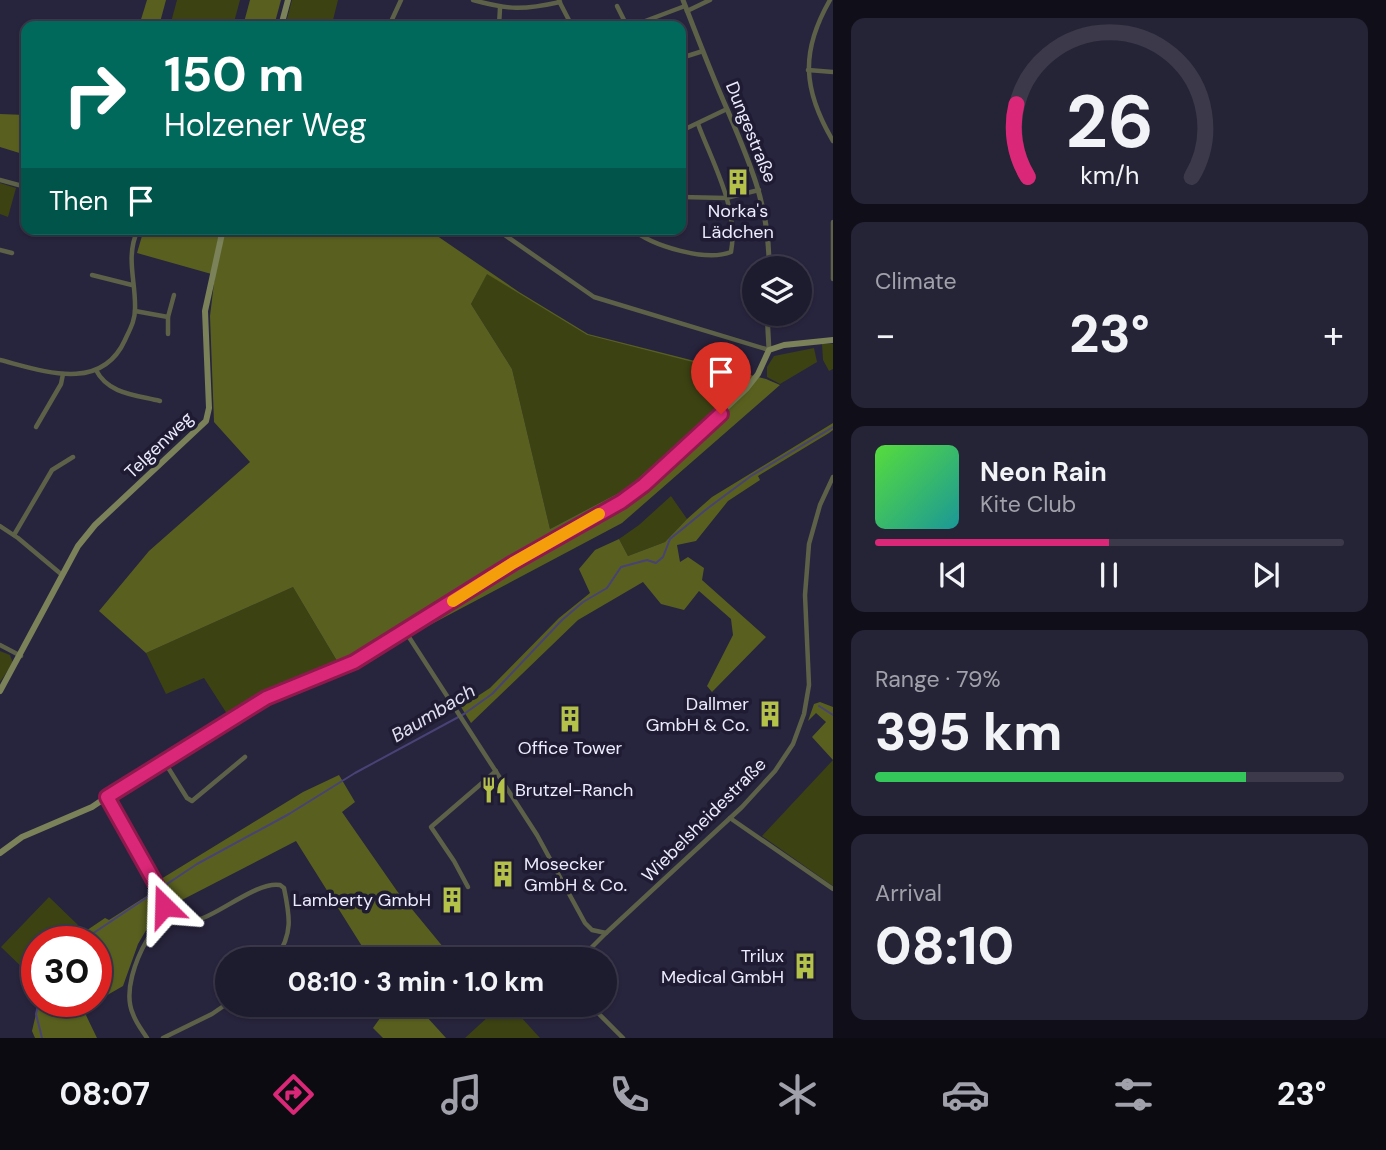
<!DOCTYPE html>
<meta charset="utf-8">
<style>
:root{--surface:#1d1b2e;--page:#252436;--text:#f1f3f6;--muted:#a0a1aa;--line:#3b394a;--accent:#db2777}
body{margin:0;font-family:"DM Sans",sans-serif;background:var(--page);color:var(--text);height:100vh;display:flex;flex-direction:column;font-size:26px;white-space:nowrap}
*{box-sizing:border-box;margin:0}
p{font-size:23px;color:var(--muted)}
.icon{flex:none;width:38px;height:38px;fill:none;stroke:currentColor;stroke-width:2;stroke-linecap:round;stroke-linejoin:round}
.map{position:relative;flex:1;overflow:hidden}
.details{display:flex;flex-direction:column;gap:18px;padding:18px;background:#100f19;width:553px}
.details>*{flex:none}
.top-card{position:absolute;left:21px;top:21px;width:665px;height:214px;border-radius:14px;box-shadow:0 2px 5px #0004,0 0 0 2px var(--line);background:#00695c;color:#fff;overflow:hidden}
.tools{position:absolute;left:742px;top:256px;display:grid;gap:14px}
.tools a{display:grid;place-items:center;width:70px;height:70px;border-radius:50%;background:var(--surface);box-shadow:0 2px 5px #0004,0 0 0 2px var(--line);font-size:35px}
.speed{position:absolute;left:21px;top:926px;display:flex;gap:14px;font-size:35px;font-weight:700;text-align:center}
.speed>*{display:grid;place-content:center;width:91px;height:91px;border-radius:50%;background:var(--surface);box-shadow:0 2px 5px #0004,0 0 0 2px var(--line);line-height:1}
.speed .limit{border:10px solid #d22;background:#fff;color:#111}
.pin{position:absolute;display:grid;place-items:center;width:60px;height:60px;color:#fff;margin:-72px -30px;border-radius:50% 50% 50% 0;rotate:-45deg;box-shadow:0 0 7px #0007}
.pin .icon{rotate:45deg}
.me{position:absolute;width:77px;margin:-38px;rotate:338deg;stroke-linejoin:round;filter:drop-shadow(0 0 5px #0008)}
.turn{display:flex;align-items:center;gap:24px;height:147px;padding:0 28px;font-size:32px}
.turn .icon{width:91px;height:91px;stroke-width:2.5}
.turn b{display:block;font-size:49px;line-height:60px}
.then{display:flex;align-items:center;height:66px;padding:0 28px;background:#0003;gap:14px;font-size:26px}
.big{font-size:52px;font-weight:800;line-height:1.1}
.details .tile{flex:1;display:flex;flex-direction:column;justify-content:center;gap:10px;min-width:0;padding:0 24px;border-radius:14px;background:var(--page)}
.details .dial{align-items:center;gap:0}
.dial svg{height:182px;overflow:visible;fill:none;stroke:var(--line);stroke-width:7;stroke-linecap:round;text-anchor:middle}
.dial text{fill:var(--text);stroke:none}
.song{display:flex;align-items:center;gap:21px}
.cover{width:84px;height:84px;border-radius:10px;background:linear-gradient(135deg,hsl(110 70% 55%),hsl(180 70% 35%))}
.played{height:7px;border-radius:4px;background:linear-gradient(90deg,var(--accent) 50%,var(--line) 50%)}
.keys{display:flex;justify-content:space-around;direction:ltr}
.heat{display:flex;justify-content:space-between;align-items:center;font-size:38px;direction:ltr}
.charge{height:10px;border-radius:5px;background:linear-gradient(90deg,#34c759 79%,var(--line) 0)}
.trip{position:absolute;left:215px;top:947px;width:402px;height:70px;border-radius:35px;background:var(--surface);box-shadow:0 2px 5px #0004,0 0 0 2px var(--line);font-weight:800;line-height:70px;text-align:center}
.tab-bar{display:flex;height:112px;justify-content:space-around;align-items:center;background:#0c0b12;color:var(--muted)}
.tab-bar .icon{width:49px;height:49px}
.tab-bar .selected{color:var(--accent)}
.tab-bar b{font-size:32px;color:var(--text)}
main{display:flex;flex:1;min-height:0}
.map>svg:first-child{display:block}
.green{fill:#3d4213}
.forest{fill:#59601f;fill-rule:evenodd}
.lines{fill:none;stroke-linecap:round;stroke-linejoin:round}
.stream{stroke:#494277;stroke-width:2}
.minor{stroke:#5d6148;stroke-width:4.5}
.tertiary{stroke:#5d6148;stroke-width:5}
.secondary{stroke:#7b8158;stroke-width:6}
.route-casing{stroke:#8e194d;stroke-width:18}
.route{stroke:#db2777;stroke-width:12}
.slow{stroke:#f59e0b;stroke-width:12}
.labels{text-anchor:middle;dominant-baseline:central;stroke-width:7;stroke-linejoin:round;paint-order:stroke}
.street-label{font-size:18px;fill:#edecfd;stroke:#1e1b33}
.poi-label{font-size:18px;fill:#edecfd;stroke:#1e1b33;text-anchor:end}
.water-label{font-size:19px;font-style:italic;fill:#e0dff0;stroke:#1e1b33}
</style>
<main>
<div class="map">
<svg width="833" height="1038" viewBox="0 0 833 1038">
<rect width="100%" height="100%" fill="#27243d"/>
<g class="green">
<polygon points="177,0 240,0 233,26 170,26"/>
<polygon points="292,0 338,0 332,24 339,26 285,26"/>
<polygon points="0,183 16,188 8,217 0,214"/>
<polygon points="487,273 587,335 752,377 626,489 550,529 512,369 471,304"/>
<polygon points="822,344 833,344 833,369 829,371 823,360"/>
<polygon points="814,348 817,362 780,384 767,377 767,367 774,356"/>
<polygon points="671,496 687,519 665,542 628,556 619,539 639,525"/>
<polygon points="293,587 343,671 229,717 204,678 166,694 146,653"/>
<polygon points="0,651 10,655 13,663 0,682"/>
<polygon points="833,760 833,886 762,836"/>
<polygon points="49,897 78,925 62,941 37,942 37,968 30,975 1,947"/>
<polygon points="502,1004 510,1005 540,1038 465,1038"/>
</g>
<g class="forest">
<polygon points="147,0 166,0 159,26 139,26"/>
<polygon points="250,0 281,0 274,26 243,26"/>
<polygon points="0,114 26,115 26,155 0,147"/>
<path d="M144,229L430,231L519,292L588,334L766,379L780,385L622,523L343,671L293,587L146,653L99,611L149,551L250,462L214,422L210,316L215,275L137,253ZM487,274L587,335L751,377L626,489L550,529L512,369L471,304Z"/>
<polygon points="833,423 833,430 829,433 758,476 760,480 728,501 696,541 677,545 680,562 688,557 704,568 702,580 766,637 712,692 707,686 733,635 731,619 699,591 684,610 661,604 643,582 578,620 471,723 461,707 490,688 559,618 590,593 579,569 595,550 619,539 628,556 665,542 687,519 712,497"/>
<polygon points="820,702 833,707 833,760 812,737 826,722 816,713 808,721 814,704"/>
<polygon points="339,775 355,802 342,812 397,891 453,959 370,959 296,841 178,902 161,879 303,792"/>
<polygon points="153,892 161,905 138,944 123,986 83,1009 97,1038 35,1038 32,1031 39,1001 96,1001 96,942 71,941 105,918 109,920"/>
<polygon points="390,1004 416,1005 446,1038 383,1038 373,1028"/>
</g>
<g class="lines">
<g class="stream">
<polyline points="819,706 833,715"/>
<polyline points="80,942 197,864 289,814 355,773 464,714 492,694 562,620 583,602 607,588 621,567 647,560 656,563 663,557 670,539 708,508 751,476 833,427"/>
<polyline points="39,1001 36,1014 42,1038"/>
</g>
<g class="minor">
<path d="M473,0C509,10 524,10 560,2"/>
<path d="M830,0C800,52 803,90 833,141"/>
<polyline points="559,1 572,26"/>
<polyline points="617,6 627,26"/>
<polyline points="687,11 710,0"/>
<polyline points="389,26 401,0"/>
<polyline points="499,26 500,8"/>
<polyline points="632,26 685,6"/>
<polyline points="681,58 703,51"/>
<polyline points="808,70 833,72"/>
<polyline points="681,131 727,109"/>
<polyline points="0,180 26,187"/>
<polyline points="681,197 726,198 759,190"/>
<polyline points="833,222 833,279"/>
<polyline points="496,229 594,297 769,350"/>
<path d="M632,229C652,246 706,262 731,252C739,209 713,164 698,124"/>
<polyline points="0,250 12,253"/>
<polyline points="92,275 132,285"/>
<polyline points="135,311 168,317"/>
<polyline points="168,334 168,317 174,295"/>
<path d="M0,360C43,371 101,393 125,340C130,329 135,321 135,309C136,280 125,258 138,229"/>
<path d="M96,370C108,394 136,395 160,401"/>
<polyline points="36,427 61,384 63,374"/>
<polyline points="0,526 18,538 61,574"/>
<polyline points="14,535 52,470 73,457"/>
<polyline points="405,631 537,835 585,923 592,930 606,933 742,807 775,771 793,744 804,714 809,685 805,595 809,544 820,505 833,477"/>
<polyline points="0,645 21,656"/>
<polyline points="164,761 187,798 192,801 245,757"/>
<path d="M107,797L164,899C163,915 155,926 147,940C136,959 123,992 133,1014C136,1023 142,1030 147,1038"/>
<polyline points="730,818 833,889"/>
<polyline points="468,887 454,861 431,827 496,771"/>
<path d="M159,921C174,923 188,924 203,918C224,910 260,881 280,885L284,888C290,917 293,933 276,959"/>
<polyline points="580,959 606,933"/>
<polyline points="589,1004 623,1038"/>
<polyline points="521,1014 531,1004"/>
<polyline points="163,1038 212,1014 228,1003"/>
</g>
<g class="tertiary">
<path d="M683,0C697,36 711,73 727,109C750,163 770,208 769,268"/>
<polyline points="767,313 769,350"/>
</g>
<g class="secondary">
<polyline points="281,26 288,0"/>
<polyline points="0,691 78,546 95,525 206,421 209,408 205,311 223,229"/>
<polyline points="0,853 22,837 92,807 135,778 266,698 354,662 513,563 621,502 644,485 747,388 758,374 769,350 784,345 833,340"/>
</g>
</g>
<g class="lines">
<g class="route-casing">
<polyline id="route" points="164,906 162,895 107,797 266,698 354,662 513,563 621,502 644,485 721,414"/>
</g>
<use href="#route" class="route"/>
<polyline class="slow" points="453,601 513,563 599,514"/>
</g>
<defs>
<g id="building-bare" transform="scale(2.1)"><path d="M-4-6H4V6H1V3H-1V6H-4ZM-2.5-4.3h1.7v1.8h-1.7ZM.8-4.3h1.7v1.8H.8ZM-2.5-1h1.7V.8h-1.7ZM.8-1h1.7V.8H.8Z" fill="#b5c24a" stroke="#1e1b33" stroke-width="2.5" paint-order="stroke"/></g>
<g id="restaurant-bare" transform="scale(2.1)"><path d="M-5-6h1v4h1v-4h1v4h1v-4h1v5L-1.5 .5V6h-2V.5L-5-1ZM5-6V6H3V1.5H1.5Q1.5-4 5-6Z" fill="#b5c24a" stroke="#1e1b33" stroke-width="2.5" paint-order="stroke"/></g>
</defs>
<g fill-rule="evenodd">
<use href="#building-bare" x="738" y="182"/>
<use href="#building-bare" x="770" y="714"/>
<use href="#building-bare" x="570" y="719"/>
<use href="#restaurant-bare" x="494" y="790"/>
<use href="#building-bare" x="503" y="874"/>
<use href="#building-bare" x="452" y="900"/>
<use href="#building-bare" x="805" y="966"/>
</g>
<g class="labels">
<g class="street-label">
<text transform="translate(751 132) rotate(68)">Dungestraße</text>
<text transform="translate(159 445) rotate(-44)">Telgenweg</text>
<text transform="translate(704 820) rotate(-45)">Wiebelsheidestraße</text>
</g>
<g class="poi-label">
<text x="738" y="211" text-anchor="middle">Norka's<tspan x="738" dy="21">Lädchen</tspan></text>
<text x="749" y="704">Dallmer<tspan x="749" dy="21">GmbH &amp; Co.</tspan></text>
<text x="570" y="748" text-anchor="middle">Office Tower</text>
<text x="515" y="790" text-anchor="start">Brutzel-Ranch</text>
<text x="524" y="864" text-anchor="start">Mosecker<tspan x="524" dy="21">GmbH &amp; Co.</tspan></text>
<text x="431" y="900">Lamberty GmbH</text>
<text x="784" y="956">Trilux<tspan x="784" dy="21">Medical GmbH</tspan></text>
</g>
<g class="water-label">
<text transform="translate(433 713) rotate(-31)">Baumbach</text>
</g>
</g>
</svg>
<div class="tools">
<a><svg class="icon" aria-label="layers" viewBox="0 0 24 24"><path d="M12 4l9 5-9 5-9-5zM3 14l9 5 9-5"/></svg></a>
</div>
<div class="speed"><div class="limit">30</div></div>
<div class="pin" style="left:721px;top:414px;background:#d93025"><svg class="icon" aria-label="arrive" viewBox="0 0 24 24"><path d="M6 21V4h12l-3 4 3 4H6"/></svg></div>
<svg class="me" style="left:164px;top:906px" viewBox="-20 -20 40 40"><path d="M0-17L14 15 0 8-14 15z" fill="#db2777" stroke="#fff" stroke-width="4"/></svg>
<div class="trip">08:10 · 3 min · 1.0 km</div>
<div class="top-card">
<div class="turn"><svg class="icon" aria-label="right" viewBox="0 0 24 24"><path d="M7 20v-9h11M14 6l5 5-5 5"/></svg><div><b>150 m</b>Holzener Weg</div></div>
<div class="then">Then<svg class="icon" aria-label="arrive" viewBox="0 0 24 24"><path d="M6 21V4h12l-3 4 3 4H6"/></svg></div>
</div>
</div>
<section class="details">
<div class="tile dial"><svg viewBox="0 0 100 80">
<path d="M14 69A42 42 0 1 1 86 69"/>
<path d="M14 69A42 42 0 0 1 9 37" stroke="#db2777"/>
<text x="50" y="56" font-size="32" font-weight="700">26</text>
<text x="50" y="72" font-size="11">km/h</text>
</svg></div>
<div class="tile"><p>Climate</p>
<div class="heat"><a>−</a><b class="big">23°</b><a>+</a></div>
</div>
<div class="tile">
<div class="song"><i class="cover"></i><div><b>Neon Rain</b><p>Kite Club</p></div></div>
<div class="played"></div>
<div class="keys"><svg class="icon" aria-label="previous" viewBox="0 0 24 24"><path d="M18 5L8 12l10 7zM5 5v14"/></svg><svg class="icon" aria-label="pause" viewBox="0 0 24 24"><path d="M8 5v14M16 5v14"/></svg><svg class="icon" aria-label="next" viewBox="0 0 24 24"><path d="M6 5l10 7-10 7zM19 5v14"/></svg></div>
</div>
<div class="tile"><p>Range · 79%</p><b class="big">395 km</b><div class="charge"></div></div>
<div class="tile"><p>Arrival</p><b class="big">08:10</b></div>
</section>
</main>
<nav class="tab-bar">
<b>08:07</b>
<svg class="icon selected" aria-label="directions" viewBox="0 0 24 24"><path d="M12 3l9 9-9 9-9-9zM9 14v-3h6M13 9l2 2-2 2"/></svg>
<svg class="icon" aria-label="music" viewBox="0 0 24 24"><path d="M9 18V5l10-2v13"/><circle cx="6" cy="18" r="3"/><circle cx="16" cy="16" r="3"/></svg>
<svg class="icon" aria-label="phone" viewBox="0 0 24 24"><path d="M5 4h4l2 5-3 2q2 4 5 5l2-3 5 2v4C11 20 4 13 5 4z"/></svg>
<svg class="icon" aria-label="climate" viewBox="0 0 24 24"><path d="M12 3v18M4 7l16 10M4 17L20 7"/></svg>
<svg class="icon" aria-label="car" viewBox="0 0 24 24"><path d="M5 17H2v-5l4-1 3-4h7l3 4 3 1v5h-3M9 17h6M6 11h13"/><circle cx="7" cy="17" r="2"/><circle cx="17" cy="17" r="2"/></svg>
<svg class="icon" aria-label="filters" viewBox="0 0 24 24"><path d="M4 7h16M4 17h16"/><circle cx="9" cy="7" r="2"/><circle cx="15" cy="17" r="2"/></svg>
<b>23°</b>
</nav>
